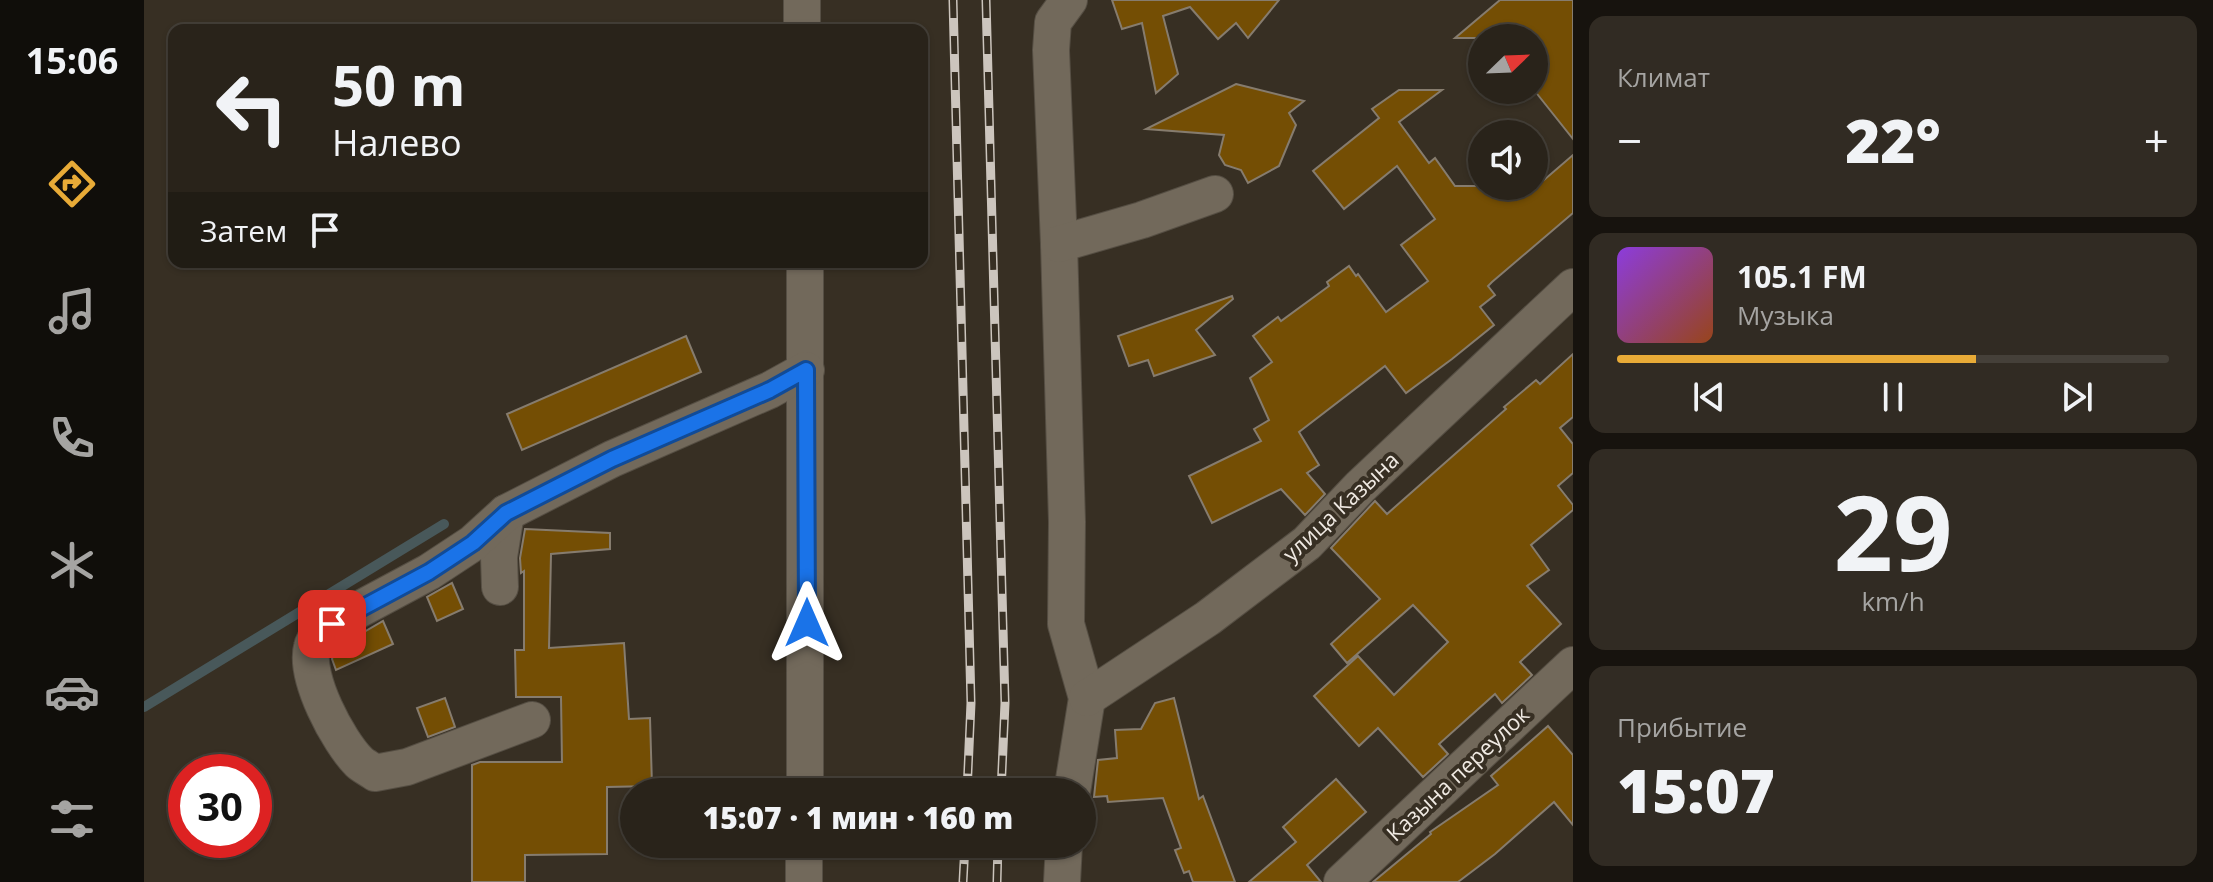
<!DOCTYPE html>
<html lang="ru">
<meta charset="utf-8">
<style>
:root{--surface:#29231a;--page:#312b23;--text:#f1f3f6;--muted:#a5a4a2;--line:#454039;--accent:#e8ab37}
body{margin:0;font-family:"Open Sans",sans-serif;background:var(--page);color:var(--text);height:100vh;display:flex;flex-direction:column;font-size:30px;white-space:nowrap}
*{box-sizing:border-box;margin:0}
p{font-size:26px;color:var(--muted)}
.icon{flex:none;width:44px;height:44px;fill:none;stroke:currentColor;stroke-width:2;stroke-linecap:round;stroke-linejoin:round}
.map{position:relative;flex:1;overflow:hidden}
.sheet{display:flex;flex-direction:column;gap:16px;padding:16px;background:#17130e;width:640px}
.sheet>*{flex:none}
.top-card{position:absolute;left:24px;top:24px;width:760px;height:244px;border-radius:16px;box-shadow:0 2px 6px #0004,0 0 0 2px var(--line);background:#29231a;color:var(--text);overflow:hidden}
.needle{width:52px;rotate:67deg}
.buttons{position:absolute;left:1324px;top:24px;display:grid;gap:16px}
.buttons a{display:grid;place-items:center;width:80px;height:80px;border-radius:50%;background:var(--surface);box-shadow:0 2px 6px #0004,0 0 0 2px var(--line);font-size:40px}
.speed{position:absolute;left:24px;top:754px;display:flex;gap:16px;font-size:40px;font-weight:700;text-align:center}
.speed>*{display:grid;place-content:center;width:104px;height:104px;border-radius:50%;background:var(--surface);box-shadow:0 2px 6px #0004,0 0 0 2px var(--line);line-height:1}
.speed .limit{border:12px solid #d22;background:#fff;color:#111}
.pin{position:absolute;display:grid;place-items:center;width:68px;height:68px;color:#fff;margin:-34px;border-radius:16px;box-shadow:0 4px 12px #0006}
.me{position:absolute;width:88px;margin:-44px;rotate:0deg;stroke-linejoin:round;filter:drop-shadow(0 0 6px #0008)}
.turn{display:flex;align-items:center;gap:28px;height:168px;padding:0 32px;font-size:36px}
.turn .icon{width:104px;height:104px;stroke-width:2.5}
.turn b{display:block;font-size:56px;line-height:68px}
.then{display:flex;align-items:center;height:76px;padding:0 32px;background:#0003;gap:16px;font-size:30px}
.big{font-size:60px;font-weight:800;line-height:1.1}
.sheet .widget{flex:1;display:flex;flex-direction:column;justify-content:center;gap:12px;min-width:0;padding:0 28px;border-radius:16px;background:var(--page)}
.sheet .dial{align-items:center;gap:0}
.dial b{font-size:104px;line-height:1}
.song{display:flex;align-items:center;gap:24px}
.cover{width:96px;height:96px;border-radius:12px;background:linear-gradient(135deg,hsl(270 70% 55%),hsl(20 70% 35%))}
.played{height:8px;border-radius:4px;background:linear-gradient(90deg,var(--accent) 65%,var(--line) 65%)}
.keys{display:flex;justify-content:space-around;direction:ltr}
.heat{display:flex;justify-content:space-between;align-items:center;font-size:44px;direction:ltr}
.trip{position:absolute;left:476px;top:778px;width:476px;height:80px;border-radius:40px;background:var(--surface);box-shadow:0 2px 6px #0004,0 0 0 2px var(--line);font-weight:800;line-height:80px;text-align:center}
main{display:flex;flex:1;min-height:0}
.menu{display:flex;flex-direction:column;width:144px;justify-content:space-around;align-items:center;background:#100e0a;color:var(--muted)}
.menu .icon{width:56px;height:56px}
.menu .selected{color:var(--accent)}
.menu b{font-size:36px;color:var(--text)}
.map>svg:first-child{display:block}
.lines{fill:none;stroke-linecap:round;stroke-linejoin:round}
.stream{stroke:#48585a;stroke-width:10}
.building{fill:#744e04;stroke:#867c6e;stroke-width:2}
.minor-casing{stroke:#554e43;stroke-width:38}
.minor{stroke:#72695b;stroke-width:36}
.rail-casing{stroke:#ccc5bd;stroke-width:9}
.rail{stroke:#372f23;stroke-width:6;stroke-dasharray:18;stroke-linecap:butt}
.route-casing{stroke:#114b97;stroke-width:20}
.route{stroke:#1a73e8;stroke-width:14}
.labels{text-anchor:middle;dominant-baseline:central;stroke-width:8;stroke-linejoin:round;paint-order:stroke}
.street-label{font-size:22px;fill:#f0eae3;stroke:#372f23}
</style>
<main>
<nav class="menu">
<b>15:06</b>
<svg class="icon selected" aria-label="directions" viewBox="0 0 24 24"><path d="M12 3l9 9-9 9-9-9zM9 14v-3h6M13 9l2 2-2 2"/></svg>
<svg class="icon" aria-label="music" viewBox="0 0 24 24"><path d="M9 18V5l10-2v13"/><circle cx="6" cy="18" r="3"/><circle cx="16" cy="16" r="3"/></svg>
<svg class="icon" aria-label="phone" viewBox="0 0 24 24"><path d="M5 4h4l2 5-3 2q2 4 5 5l2-3 5 2v4C11 20 4 13 5 4z"/></svg>
<svg class="icon" aria-label="climate" viewBox="0 0 24 24"><path d="M12 3v18M4 7l16 10M4 17L20 7"/></svg>
<svg class="icon" aria-label="car" viewBox="0 0 24 24"><path d="M5 17H2v-5l4-1 3-4h7l3 4 3 1v5h-3M9 17h6M6 11h13"/><circle cx="7" cy="17" r="2"/><circle cx="17" cy="17" r="2"/></svg>
<svg class="icon" aria-label="filters" viewBox="0 0 24 24"><path d="M4 7h16M4 17h16"/><circle cx="9" cy="7" r="2"/><circle cx="15" cy="17" r="2"/></svg>
</nav>
<div class="map">
<svg width="1429" height="882" viewBox="0 0 1429 882">
<rect width="100%" height="100%" fill="#372f23"/>
<g class="lines">
<polyline class="stream" points="0,707 300,524"/>
</g>
<g class="building">
<polygon points="968,0 1135,0 1104,38 1092,23 1074,39 1046,7 1019,16 1034,74 1012,93 998,23 978,29"/>
<polygon points="1356,0 1429,0 1429,139 1390,90 1390,38 1311,38"/>
<polygon points="1092,84 1160,101 1145,113 1152,125 1135,166 1104,183 1097,170 1081,165 1075,155 1080,135 1002,129"/>
<polygon points="1255,90 1298,90 1255,122 1285,163 1291,158 1311,186 1393,186 1429,155 1429,213 1348,282 1344,286 1351,295 1336,307 1350,325 1308,359 1262,393 1241,366 1155,432 1175,465 1163,473 1181,494 1161,515 1137,489 1068,523 1045,476 1117,441 1110,429 1125,420 1106,378 1128,362 1109,336 1134,317 1137,321 1185,286 1183,282 1205,266 1212,276 1214,274 1242,312 1284,281 1257,245 1291,219 1253,166 1200,209 1169,171 1235,118 1228,109"/>
<polygon points="1088,296 1089,299 1052,330 1071,355 1010,376 1004,360 985,366 974,336"/>
<polygon points="542,336 557,372 378,450 363,414"/>
<polygon points="1429,354 1429,417 1416,428 1429,444 1429,473 1414,486 1429,505 1429,510 1387,545 1405,570 1383,586 1417,624 1376,662 1388,675 1358,703 1351,694 1295,744 1304,754 1279,777 1234,728 1215,746 1170,696 1214,656 1250,695 1304,642 1269,605 1203,663 1187,644 1236,599 1187,548 1231,501 1243,514 1362,409 1360,407 1392,380 1396,384"/>
<polygon points="381,529 466,533 466,549 407,554 405,648 480,643 485,719 506,718 508,786 463,787 463,854 381,855 381,882 328,882 328,765 336,762 418,762 417,697 372,697 371,650 380,650 380,571 377,573 376,558"/>
<polygon points="308,583 319,609 293,621 283,597"/>
<polygon points="239,621 249,644 192,670 188,659 191,649"/>
<polygon points="301,698 311,727 284,737 273,708"/>
<polygon points="1030,698 1055,799 1059,796 1091,882 1049,882 1045,871 1040,873 1031,850 1037,848 1019,798 964,802 963,796 950,797 954,760 973,758 971,730 997,729 1011,703"/>
<polygon points="1404,726 1429,755 1429,825 1410,802 1351,854 1314,882 1229,882 1287,834 1286,832 1354,785 1347,776"/>
<polygon points="1192,779 1222,812 1163,865 1177,882 1105,882 1152,842 1139,827"/>
</g>
<g class="lines">
<g class="minor-casing">
<g id="minor">
<polyline points="658,0 658,30"/>
<polyline points="925,0 909,22 907,50 915,244 923,522 922,624 943,698 928,792"/>
<polyline points="915,244 998,220 1071,194"/>
<polyline points="661,262 661,792"/>
<polyline points="356,587 355,557 362,513"/>
<polyline points="943,698 1064,618 1163,543 1216,487 1429,287"/>
<path d="M388,720L263,767L231,773C226,769 219,766 215,762C194,741 160,677 168,647C170,637 180,630 188,624L285,572L329,543L362,513L468,459L626,390L662,370"/>
<polyline points="660,882 660,844"/>
<polyline points="918,882 920,844"/>
<polyline points="1198,882 1429,665"/>
</g>
</g>
<use href="#minor" class="minor"/>
<g class="rail-casing">
<g id="rail">
<polyline points="809,0 827,703 823,792"/>
<polyline points="842,0 861,703 857,792"/>
<polyline points="819,882 821,844"/>
<polyline points="853,882 854,844"/>
</g>
</g>
<use href="#rail" class="rail"/>
</g>
<g class="lines">
<g class="route-casing">
<polyline id="route" points="188,624 285,572 329,543 362,513 468,459 626,390 662,370 663,623"/>
</g>
<use href="#route" class="route"/>
</g>
<g class="labels">
<g class="street-label">
<text transform="translate(1196 506) rotate(-43)">улица Казына</text>
<text transform="translate(1313 773) rotate(-43)">Казына переулок</text>
</g>
</g>
</svg>
<div class="buttons">
<a><svg class="needle" viewBox="-14 -14 28 28"><path d="M0-13l5 13h-10z" fill="#e53935"/><path d="M0 13l5-13h-10z" fill="#a5a4a2"/></svg></a>
<a><svg class="icon" aria-label="sound" viewBox="0 0 24 24"><path d="M4 9h4l5-4v14l-5-4H4zM17 9q2 3 0 6"/></svg></a>
</div>
<div class="speed"><div class="limit">30</div></div>
<div class="pin" style="left:188px;top:624px;background:#d93025"><svg class="icon" aria-label="arrive" viewBox="0 0 24 24"><path d="M6 21V4h12l-3 4 3 4H6"/></svg></div>
<svg class="me" style="left:663px;top:623px" viewBox="-20 -20 40 40"><path d="M0-17L14 15 0 8-14 15z" fill="#1a73e8" stroke="#fff" stroke-width="4"/></svg>
<div class="trip">15:07 · 1 мин · 160 m</div>
<div class="top-card">
<div class="turn"><svg class="icon" aria-label="left" viewBox="0 0 24 24"><path d="M17 20v-9H6M10 6l-5 5 5 5"/></svg><div><b>50 m</b>Налево</div></div>
<div class="then">Затем<svg class="icon" aria-label="arrive" viewBox="0 0 24 24"><path d="M6 21V4h12l-3 4 3 4H6"/></svg></div>
</div>
</div>
<section class="sheet">
<div class="widget"><p>Климат</p>
<div class="heat"><a>−</a><b class="big">22°</b><a>+</a></div>
</div>
<div class="widget">
<div class="song"><i class="cover"></i><div><b>105.1 FM</b><p>Музыка</p></div></div>
<div class="played"></div>
<div class="keys"><svg class="icon" aria-label="previous" viewBox="0 0 24 24"><path d="M18 5L8 12l10 7zM5 5v14"/></svg><svg class="icon" aria-label="pause" viewBox="0 0 24 24"><path d="M8 5v14M16 5v14"/></svg><svg class="icon" aria-label="next" viewBox="0 0 24 24"><path d="M6 5l10 7-10 7zM19 5v14"/></svg></div>
</div>
<div class="widget dial"><b>29</b><p>km/h</p></div>
<div class="widget"><p>Прибытие</p><b class="big">15:07</b></div>
</section>
</main>
